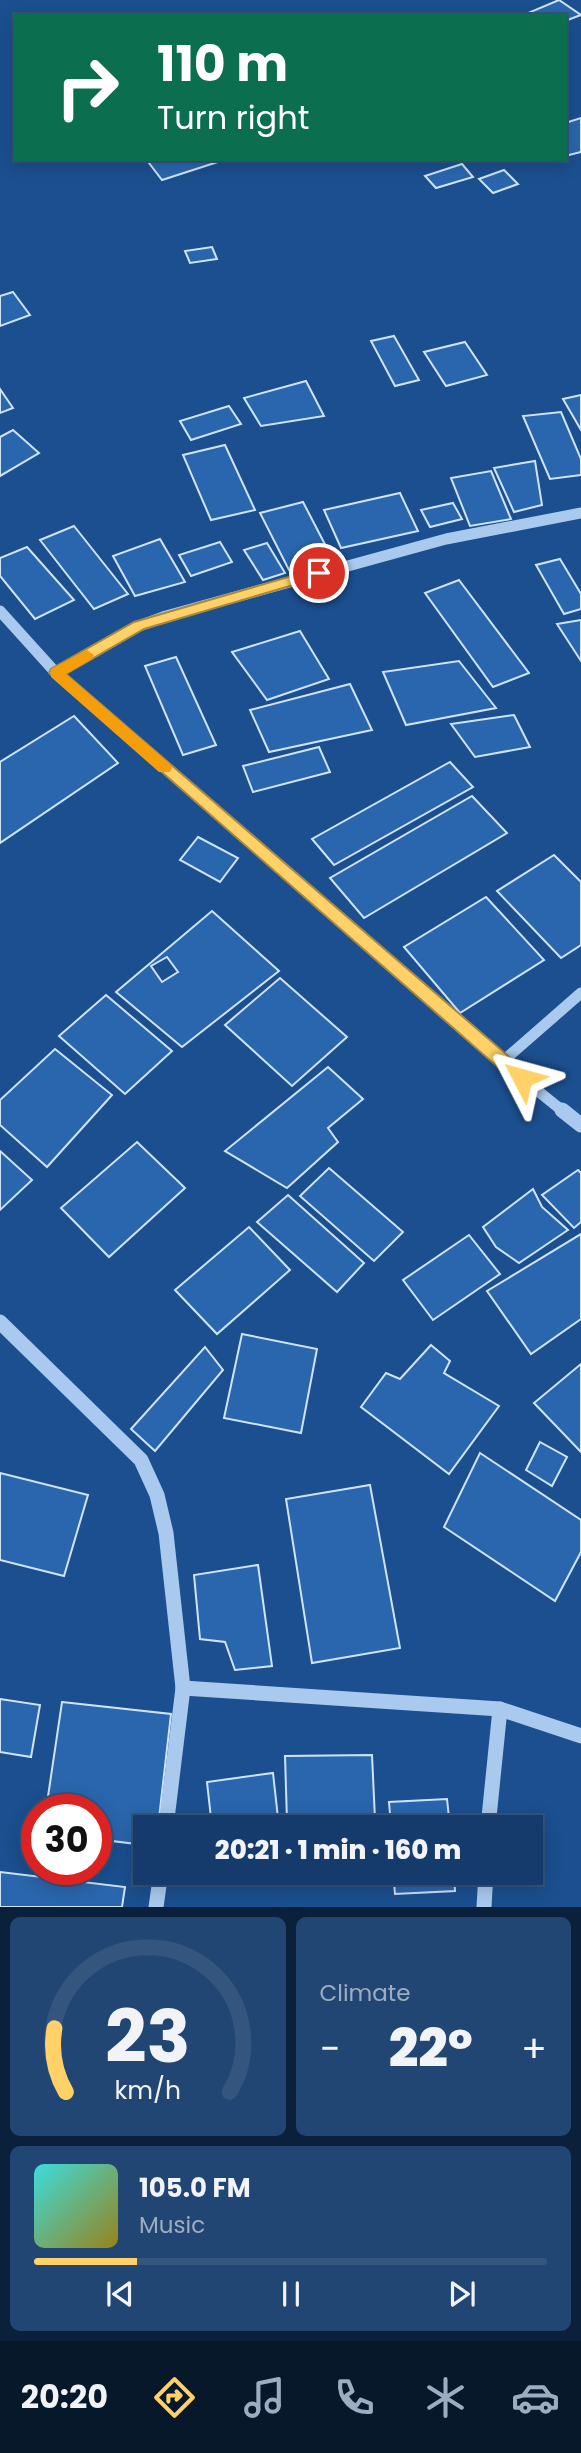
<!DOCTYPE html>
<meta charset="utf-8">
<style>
:root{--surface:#143b6b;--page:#214673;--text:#f1f3f6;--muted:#9dadc1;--line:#33557e;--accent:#ffd166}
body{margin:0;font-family:Poppins,sans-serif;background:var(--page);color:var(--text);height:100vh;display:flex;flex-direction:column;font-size:26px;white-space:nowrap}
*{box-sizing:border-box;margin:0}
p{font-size:23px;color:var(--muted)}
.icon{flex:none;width:38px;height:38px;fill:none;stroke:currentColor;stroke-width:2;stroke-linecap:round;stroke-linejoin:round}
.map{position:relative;height:1907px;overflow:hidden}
.drawer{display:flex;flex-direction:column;gap:10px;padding:10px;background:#0b203b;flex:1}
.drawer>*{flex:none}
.guide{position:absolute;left:14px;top:14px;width:553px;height:147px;border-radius:0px;box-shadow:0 4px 18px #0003,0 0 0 2px var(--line);background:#0b6e4f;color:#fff;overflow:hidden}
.speed{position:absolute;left:21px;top:1794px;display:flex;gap:14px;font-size:35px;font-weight:700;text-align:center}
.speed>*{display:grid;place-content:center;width:91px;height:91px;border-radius:50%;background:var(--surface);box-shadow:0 4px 18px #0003,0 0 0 2px var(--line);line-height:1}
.speed .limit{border:10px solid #d22;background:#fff;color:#111}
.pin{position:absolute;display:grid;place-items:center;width:60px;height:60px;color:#fff;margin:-30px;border:4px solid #fff;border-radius:50%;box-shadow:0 2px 7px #0007}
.me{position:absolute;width:77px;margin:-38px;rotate:309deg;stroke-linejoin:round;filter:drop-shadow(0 0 5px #0008)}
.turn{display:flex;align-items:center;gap:24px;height:147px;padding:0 28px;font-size:32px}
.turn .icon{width:91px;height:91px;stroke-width:2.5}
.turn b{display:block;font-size:49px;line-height:60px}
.big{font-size:52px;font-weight:800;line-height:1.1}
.drawer .tile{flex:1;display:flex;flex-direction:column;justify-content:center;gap:10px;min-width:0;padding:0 24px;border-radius:10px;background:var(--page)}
.drawer .dial{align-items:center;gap:0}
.dial svg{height:182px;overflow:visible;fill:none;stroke:var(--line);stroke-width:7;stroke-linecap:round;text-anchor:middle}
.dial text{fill:var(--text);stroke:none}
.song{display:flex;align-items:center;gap:21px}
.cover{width:84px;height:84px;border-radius:10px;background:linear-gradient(135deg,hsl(180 70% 55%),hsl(50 70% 35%))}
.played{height:7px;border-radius:4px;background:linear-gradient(90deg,var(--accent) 20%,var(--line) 20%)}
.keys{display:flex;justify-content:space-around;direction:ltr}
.heat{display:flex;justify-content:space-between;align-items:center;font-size:38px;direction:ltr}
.drawer .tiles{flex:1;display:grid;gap:10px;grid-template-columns:1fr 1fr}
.tile:last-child{grid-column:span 2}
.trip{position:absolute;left:133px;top:1815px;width:410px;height:70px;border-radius:0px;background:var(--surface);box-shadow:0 4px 18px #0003,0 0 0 2px var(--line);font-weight:800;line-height:70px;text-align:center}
.dock{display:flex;height:112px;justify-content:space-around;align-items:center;background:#08182b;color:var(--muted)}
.dock .icon{width:49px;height:49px}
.dock .on{color:var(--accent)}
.dock b{font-size:32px;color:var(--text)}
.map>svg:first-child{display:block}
.building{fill:#2a66ad;stroke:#cfe3fa;stroke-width:2;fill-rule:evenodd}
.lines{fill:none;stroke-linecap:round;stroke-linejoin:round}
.minor-far1{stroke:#a9c9ee;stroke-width:11}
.minor{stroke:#a9c9ee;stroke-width:15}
.route{fill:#ffd166;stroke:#a68842;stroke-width:2}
.slow{fill:#f59e0b}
</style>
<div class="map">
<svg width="581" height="1907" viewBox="0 0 581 1907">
<rect width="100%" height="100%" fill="#1b4f8f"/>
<g class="building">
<polygon points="559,0 581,15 565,21 565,16 531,16 528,13"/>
<polygon points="581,118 581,152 565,156 565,123"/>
<polygon points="146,159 227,159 162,180"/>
<polygon points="462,164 473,177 436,188 425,176"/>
<polygon points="504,170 518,184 493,193 479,179"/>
<polygon points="212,247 217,259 190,263 185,251"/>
<polygon points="13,292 30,315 0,326 0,296"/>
<polygon points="394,336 419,380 395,386 371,341"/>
<polygon points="465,342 487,375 446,386 424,352"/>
<polygon points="306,381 324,416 261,426 244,398"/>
<polygon points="0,389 13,408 0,413"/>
<polygon points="581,395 581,430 563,399"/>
<polygon points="229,406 241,424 191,440 180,421"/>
<polygon points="561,412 581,459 581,475 550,479 523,416"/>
<polygon points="13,430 39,453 0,476 0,437"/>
<polygon points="225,445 255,510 211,520 183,455"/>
<polygon points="535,461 542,505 514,512 494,468"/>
<polygon points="491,471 511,519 470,526 451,478"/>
<polygon points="400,493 418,531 341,548 324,510"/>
<polygon points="303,502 331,556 289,570 260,513"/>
<polygon points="453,503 462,519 430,527 421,510"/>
<polygon points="74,526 128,594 94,609 40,540"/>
<polygon points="160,539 185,582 135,596 113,556"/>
<polygon points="220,542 232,562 191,576 179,555"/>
<polygon points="267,543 285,573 263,580 244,550"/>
<polygon points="27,547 74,600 35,619 0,576 0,558"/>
<polygon points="560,559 581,594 581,609 564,614 536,565"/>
<polygon points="459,580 529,673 493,687 425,593"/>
<polygon points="581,620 581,661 557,624"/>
<polygon points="300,631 329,679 267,700 232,652"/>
<polygon points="176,657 216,745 183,755 145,666"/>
<polygon points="459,661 496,708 406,725 383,672"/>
<polygon points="350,684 372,730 269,752 250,710"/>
<polygon points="514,715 530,747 475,757 451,724"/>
<polygon points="74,716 118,763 0,843 0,762"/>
<polygon points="319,747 330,772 253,792 243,766"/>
<polygon points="450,762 473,787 334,865 312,839"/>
<polygon points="472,796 507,833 364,918 330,878"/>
<polygon points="198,837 238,858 220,882 180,860"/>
<polygon points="554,855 581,882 581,945 561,958 497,891"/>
<polygon points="486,897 544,960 460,1013 404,947"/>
<path d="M212,911L279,971L182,1047L116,992ZM167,957L178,972L162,982L151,966Z"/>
<polygon points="280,978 347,1037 292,1086 225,1025"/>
<polygon points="106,995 172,1051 125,1094 59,1036"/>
<polygon points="55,1049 112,1095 47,1167 0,1125 0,1100"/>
<polygon points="328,1067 363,1099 328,1128 338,1142 287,1188 225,1151"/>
<polygon points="137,1142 185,1188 109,1257 61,1208"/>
<polygon points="0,1151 32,1180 0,1210"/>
<polygon points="329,1168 403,1232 374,1261 300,1196"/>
<polygon points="578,1170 581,1173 581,1222 574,1228 542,1195"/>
<polygon points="533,1189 542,1207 568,1230 519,1263 496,1247 483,1227"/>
<polygon points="288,1195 364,1263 337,1292 257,1222"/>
<polygon points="249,1227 290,1270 217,1334 175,1290"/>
<polygon points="581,1234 581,1319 531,1354 487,1291"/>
<polygon points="469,1235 500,1274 433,1320 403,1280"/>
<polygon points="242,1334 317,1349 301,1433 224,1418"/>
<polygon points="431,1345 450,1361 444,1373 499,1406 449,1474 361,1407 386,1373 400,1379"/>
<polygon points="205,1347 223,1370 155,1451 131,1429"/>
<polygon points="581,1364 581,1452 534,1403"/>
<polygon points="540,1442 567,1457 552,1486 526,1470"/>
<polygon points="480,1453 581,1520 581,1552 555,1601 444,1527"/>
<polygon points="0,1473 88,1495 64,1576 0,1560"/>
<polygon points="370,1485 400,1648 312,1663 286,1499"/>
<polygon points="258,1565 272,1666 235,1670 225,1642 200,1639 194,1575"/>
<polygon points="0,1699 40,1705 31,1757 0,1752"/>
<polygon points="62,1702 171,1714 158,1827 145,1827 145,1845 96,1839 96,1810 46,1810"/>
<polygon points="372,1755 375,1819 287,1821 285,1756"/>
<polygon points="273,1773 279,1827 212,1827 207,1782"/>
<polygon points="447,1799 450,1827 391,1827 389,1802"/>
<polygon points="0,1872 125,1887 122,1907 0,1907"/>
<polygon points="217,1872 283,1872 218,1881"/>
<polygon points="393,1872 454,1872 455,1891 395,1894"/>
</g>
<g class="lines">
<g class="minor-far1">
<polyline points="0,611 56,673 502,1062 564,1112"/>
<polyline points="56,673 139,626 166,616 446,539 581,513"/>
<polyline points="502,1062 581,993"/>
</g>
<g class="minor">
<polyline points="562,1110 581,1125"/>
<polyline points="0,1322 141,1460 157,1495 166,1533 183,1688 166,1827"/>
<polyline points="183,1688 500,1709"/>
<polyline points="488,1827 500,1709 581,1736"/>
<polyline points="156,1907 161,1872"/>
<polyline points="484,1907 486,1872"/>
</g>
</g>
<polygon class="route" points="319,568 326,573 324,576 144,629 66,674 528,1073 530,1078 528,1083 522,1085 516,1083 49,673 51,669 134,622"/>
<polygon class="slow" points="87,650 94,655 92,659 66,674 170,764 172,768 170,772 159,772 51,677 51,669"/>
</svg>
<div class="speed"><div class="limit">30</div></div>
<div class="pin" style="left:319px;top:573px;background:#d93025"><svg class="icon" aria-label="arrive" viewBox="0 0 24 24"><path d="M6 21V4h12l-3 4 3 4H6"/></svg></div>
<svg class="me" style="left:522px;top:1078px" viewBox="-20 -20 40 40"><path d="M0-17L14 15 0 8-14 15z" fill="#ffd166" stroke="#fff" stroke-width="4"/></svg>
<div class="trip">20:21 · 1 min · 160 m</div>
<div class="guide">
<div class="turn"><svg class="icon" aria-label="right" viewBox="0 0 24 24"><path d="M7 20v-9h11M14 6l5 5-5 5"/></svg><div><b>110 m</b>Turn right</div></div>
</div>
</div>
<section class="drawer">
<div class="tiles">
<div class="tile dial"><svg viewBox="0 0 100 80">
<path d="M14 69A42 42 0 1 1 86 69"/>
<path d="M14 69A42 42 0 0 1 9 41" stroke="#ffd166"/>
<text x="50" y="56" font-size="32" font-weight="700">23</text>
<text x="50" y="72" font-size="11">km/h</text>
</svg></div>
<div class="tile"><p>Climate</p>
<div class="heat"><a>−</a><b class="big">22°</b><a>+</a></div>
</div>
<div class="tile">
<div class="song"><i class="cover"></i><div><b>105.0 FM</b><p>Music</p></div></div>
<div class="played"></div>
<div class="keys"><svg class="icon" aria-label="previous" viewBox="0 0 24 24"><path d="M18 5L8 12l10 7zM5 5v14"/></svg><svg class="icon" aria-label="pause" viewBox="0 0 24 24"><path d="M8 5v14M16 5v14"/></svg><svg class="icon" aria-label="next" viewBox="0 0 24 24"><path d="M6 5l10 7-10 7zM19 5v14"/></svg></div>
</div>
</div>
</section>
<nav class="dock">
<b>20:20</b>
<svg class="icon on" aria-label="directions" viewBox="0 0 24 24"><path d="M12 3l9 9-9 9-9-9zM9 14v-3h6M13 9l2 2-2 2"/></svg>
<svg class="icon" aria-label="music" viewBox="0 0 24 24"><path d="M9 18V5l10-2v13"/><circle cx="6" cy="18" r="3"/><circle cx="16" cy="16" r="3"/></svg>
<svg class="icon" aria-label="phone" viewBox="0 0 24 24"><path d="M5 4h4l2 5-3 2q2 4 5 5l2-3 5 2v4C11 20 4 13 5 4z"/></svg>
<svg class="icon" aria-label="climate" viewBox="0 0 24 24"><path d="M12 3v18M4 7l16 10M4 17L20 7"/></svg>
<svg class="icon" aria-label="car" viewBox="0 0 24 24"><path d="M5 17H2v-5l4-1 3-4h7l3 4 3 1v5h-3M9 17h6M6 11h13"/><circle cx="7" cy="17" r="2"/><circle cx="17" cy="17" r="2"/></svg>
</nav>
